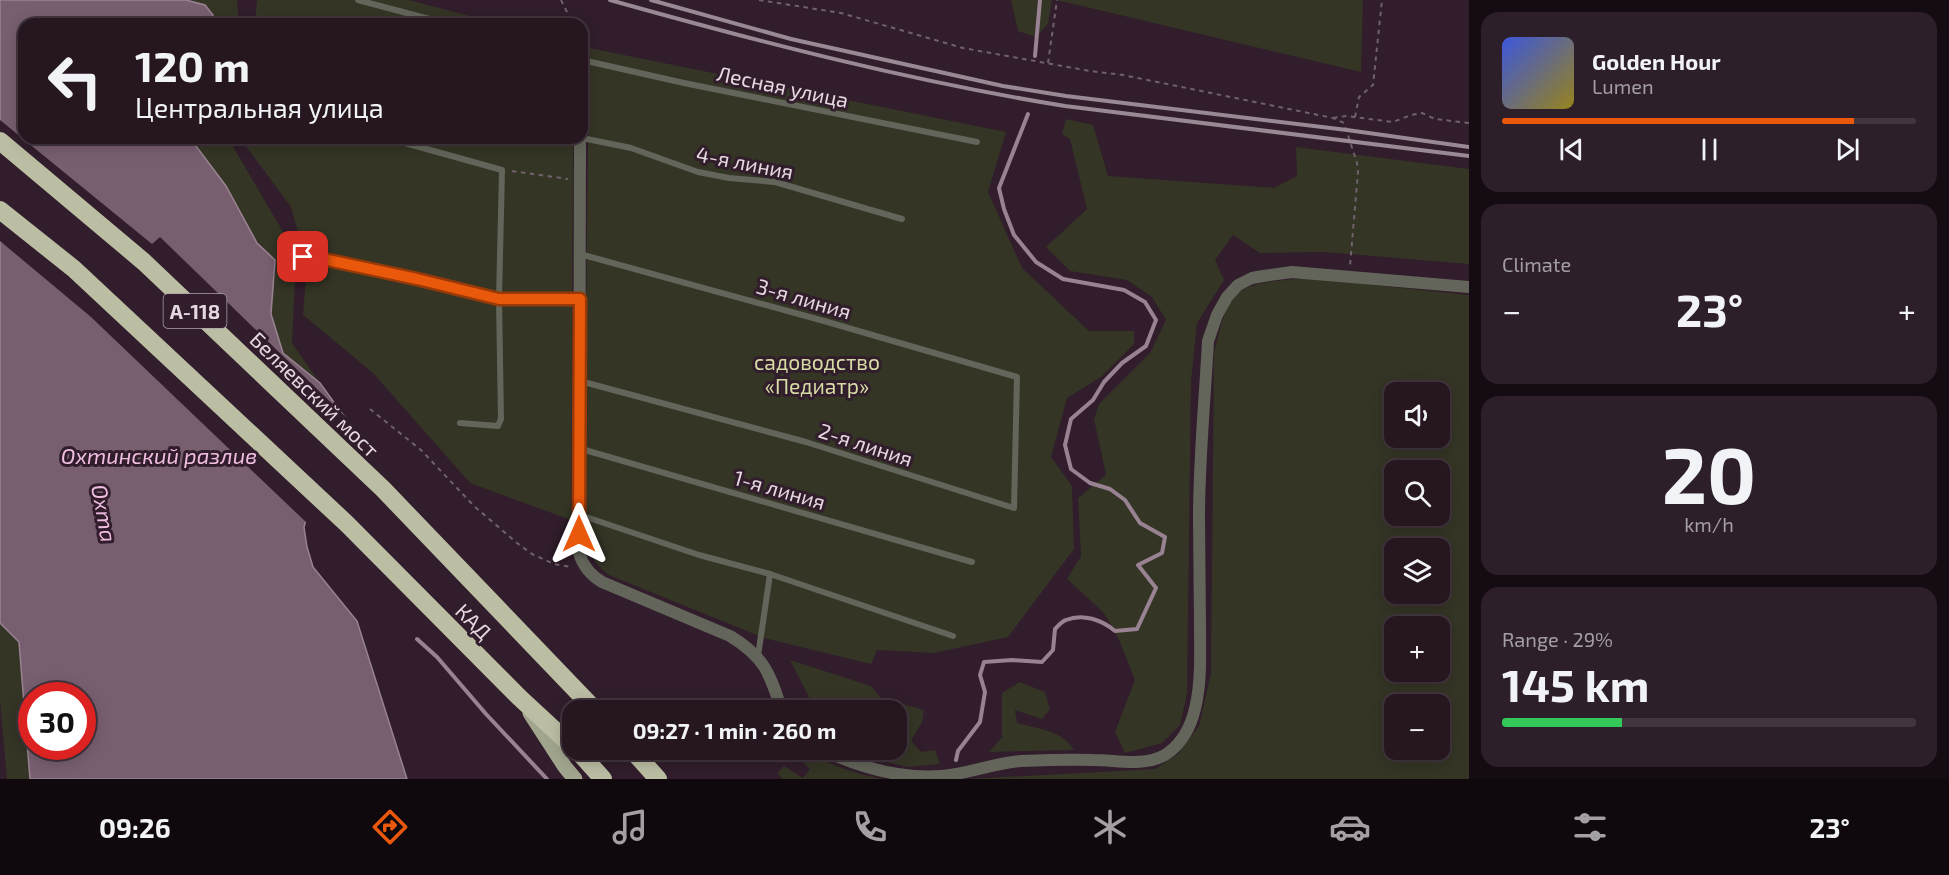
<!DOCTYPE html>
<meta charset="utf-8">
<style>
:root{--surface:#251620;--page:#2d1f29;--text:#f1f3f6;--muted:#a39fa5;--line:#42353e;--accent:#ea580c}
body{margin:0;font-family:"Exo 2",sans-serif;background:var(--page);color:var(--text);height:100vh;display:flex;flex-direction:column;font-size:22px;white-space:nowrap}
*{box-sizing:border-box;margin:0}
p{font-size:20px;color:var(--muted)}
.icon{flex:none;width:33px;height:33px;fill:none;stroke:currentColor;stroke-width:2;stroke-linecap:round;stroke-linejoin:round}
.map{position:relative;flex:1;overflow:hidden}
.panel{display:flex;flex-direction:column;gap:12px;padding:12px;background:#140c12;width:480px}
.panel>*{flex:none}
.hud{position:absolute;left:18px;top:18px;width:570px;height:126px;border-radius:18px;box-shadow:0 3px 15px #0003,0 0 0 2px var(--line);background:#251620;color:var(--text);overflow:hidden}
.fabs{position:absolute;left:1384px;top:382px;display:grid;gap:12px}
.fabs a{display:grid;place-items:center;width:66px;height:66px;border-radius:12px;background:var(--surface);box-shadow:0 3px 15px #0003,0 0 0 2px var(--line);font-size:30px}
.speed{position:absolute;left:18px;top:682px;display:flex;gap:12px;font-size:30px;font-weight:700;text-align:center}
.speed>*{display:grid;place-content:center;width:78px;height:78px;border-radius:50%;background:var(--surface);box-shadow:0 3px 15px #0003,0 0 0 2px var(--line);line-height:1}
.speed .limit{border:9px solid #d22;background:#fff;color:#111}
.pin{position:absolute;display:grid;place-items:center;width:51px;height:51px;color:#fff;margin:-26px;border-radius:12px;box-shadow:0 3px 9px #0006}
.me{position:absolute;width:66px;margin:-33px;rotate:0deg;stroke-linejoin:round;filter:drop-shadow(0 0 4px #0008)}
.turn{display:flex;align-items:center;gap:21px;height:126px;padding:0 18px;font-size:27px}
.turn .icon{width:78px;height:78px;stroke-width:2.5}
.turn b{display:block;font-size:42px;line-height:51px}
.big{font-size:45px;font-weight:700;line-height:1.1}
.panel .widget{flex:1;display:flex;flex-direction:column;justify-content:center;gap:9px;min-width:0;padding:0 21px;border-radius:18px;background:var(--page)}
.panel .dial{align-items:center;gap:0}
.dial b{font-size:78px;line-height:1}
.song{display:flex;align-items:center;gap:18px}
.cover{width:72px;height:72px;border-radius:9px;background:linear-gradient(135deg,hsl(230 70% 55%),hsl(50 70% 35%))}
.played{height:6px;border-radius:3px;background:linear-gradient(90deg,var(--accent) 85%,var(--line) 85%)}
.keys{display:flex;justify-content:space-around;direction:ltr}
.heat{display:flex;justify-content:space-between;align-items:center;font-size:33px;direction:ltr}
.charge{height:9px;border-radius:4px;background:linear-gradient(90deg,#34c759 29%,var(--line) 0)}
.trip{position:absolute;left:562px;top:700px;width:345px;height:60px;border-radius:18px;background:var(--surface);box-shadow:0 3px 15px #0003,0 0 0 2px var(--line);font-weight:700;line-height:60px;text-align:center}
.tabs{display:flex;height:96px;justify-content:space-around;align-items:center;background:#0f090d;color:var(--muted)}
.tabs .icon{width:42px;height:42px}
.tabs .current{color:var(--accent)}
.tabs b{font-size:27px;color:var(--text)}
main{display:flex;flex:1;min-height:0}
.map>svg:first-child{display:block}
.green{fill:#343525;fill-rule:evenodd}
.water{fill:#785f70;stroke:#998392;stroke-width:1.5;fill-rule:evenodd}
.pier{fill:#311d2b}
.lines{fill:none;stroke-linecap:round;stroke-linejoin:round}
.stream{stroke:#998392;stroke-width:4}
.path{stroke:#72606c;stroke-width:2;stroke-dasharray:4.5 4.5;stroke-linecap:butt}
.lane{stroke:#63655a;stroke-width:6}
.street{stroke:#63655a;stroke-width:12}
.primary{stroke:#a2a58e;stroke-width:15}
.highway{stroke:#bbbea3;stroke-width:18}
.rail{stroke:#998994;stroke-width:4}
.route-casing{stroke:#983908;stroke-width:15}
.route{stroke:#ea580c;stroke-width:10}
.labels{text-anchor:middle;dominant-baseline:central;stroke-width:6;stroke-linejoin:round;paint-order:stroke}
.shield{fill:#311d2b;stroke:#b0a0aa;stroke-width:1.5}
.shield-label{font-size:20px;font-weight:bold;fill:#e6d8e1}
.street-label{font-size:21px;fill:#e6d8e1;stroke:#311d2b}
.park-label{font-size:21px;fill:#d7dca6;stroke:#311d2b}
.water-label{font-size:22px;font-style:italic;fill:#efbddf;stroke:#311d2b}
</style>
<main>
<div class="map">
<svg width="1469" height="779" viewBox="0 0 1469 779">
<rect width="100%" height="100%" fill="#311d2b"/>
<g class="green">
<polygon points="186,0 237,0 239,24 208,24 213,15"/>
<polygon points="257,0 409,0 500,24 255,24"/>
<polygon points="1011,0 1052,0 1048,24 1036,37 1018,31"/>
<polygon points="1056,0 1363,0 1361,72 1078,5"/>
<path d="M589,48L1006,132L988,192L1022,268L1089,331H1134V344L1101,377L1067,398L1051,457L1072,486L1074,549L1008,637L934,653L877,650L871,664L764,638L609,575C590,561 587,547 584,525Z"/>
<polygon points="1066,119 1093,125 1108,176 1274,188 1297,176 1296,147 1469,169 1469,264 1325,252 1260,253 1233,235 1215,260 1224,280 1197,323 1191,381 1187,694 1180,725 1162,743 1125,753 1115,732 1135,680 1119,640 1104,613 1067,579 1081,556 1078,498 1106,475 1094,419 1099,404 1150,353 1166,320 1152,297 1127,280 1070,271 1046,247 1087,209 1070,139 1062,134"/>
<polygon points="190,138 228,138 282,230 295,280 292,343 320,383 283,353 271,314 275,260 257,243 226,186"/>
<polygon points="240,138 573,138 571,520 470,483 373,373 303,315 307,265 291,207"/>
<path d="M1306,278L1469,295V779H967L1155,769L1178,754L1199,726L1211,673L1214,353C1219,334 1223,308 1238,293C1251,281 1289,280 1306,278ZM1395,393H1440V438H1395ZM1395,471H1440V516H1395ZM1395,549H1440V594H1395ZM1395,627H1440V672H1395ZM1395,705H1440V750H1395Z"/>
<polygon points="0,623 19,642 30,779 7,779 0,700"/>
<polygon points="790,660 871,686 880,697 924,710 922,722 911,741 921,752 935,750 940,764 908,767 865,757 850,750 897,750 897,711 813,711 808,695"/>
<path d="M1020,682L1045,692L1050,709L1042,719L1015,710L1017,723C1038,729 1062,730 1074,750L989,752L1002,737V693Z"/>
<path d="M791,750C812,750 810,753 827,762C844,770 864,775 882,779H782L777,773L784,766L803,778L810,769Z"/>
</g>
<path class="water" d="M0,0H186L205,5L213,15L208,24H24V138H190L226,186L257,243L275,260L271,314L283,353L320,383L349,423L314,493L304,527L307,547L313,567L357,621L407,779H30L19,642L0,623ZM32,696H82V747H32Z"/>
<polygon class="pier" points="0,120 152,244 160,237 351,422 350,444 342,473 317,495 308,524 91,317 0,241"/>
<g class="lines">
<g class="stream">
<polyline points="1035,56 1040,0"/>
<polyline points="417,639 437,657 486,714 547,779"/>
<path d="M956,760L958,751L980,722L985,692L980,675L984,662L1012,660L1042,662L1053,650L1055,629C1058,626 1062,621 1066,620C1083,613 1102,620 1115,631L1137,629L1156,588L1138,565L1162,553L1165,537L1140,523L1125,500L1110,489L1090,483L1071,469L1065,445L1071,419L1093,400L1104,382L1122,363L1146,346L1156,320L1145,302L1124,290L1063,279L1036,262L1014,235L1004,209L999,188L1028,114"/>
</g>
<g class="path">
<polyline points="561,0 573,24"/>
<polyline points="759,0 841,13 963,48 1090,71 1123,75 1333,118 1344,123 1357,163 1358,172 1350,266"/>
<polyline points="1048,63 1057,0"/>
<polyline points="1355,117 1359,97 1373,85 1382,0"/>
<polyline points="1333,118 1346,116 1393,122 1411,115 1422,113 1435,119 1469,123"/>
<polyline points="512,171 568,179"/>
<polyline points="370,409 421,450 474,506 517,543 532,554 554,564 571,567"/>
</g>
<g class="lane">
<polyline points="358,0 448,24"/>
<polyline points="582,60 684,83 977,142"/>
<polyline points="387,138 502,170 499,299 501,419 498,426 460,423"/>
<polyline points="582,138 631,148 698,172 729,178 775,182 902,219"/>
<polyline points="283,255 323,259 499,299 579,299"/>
<polyline points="580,381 806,442 1014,508 1017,377 824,321 580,254"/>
<polyline points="578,448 972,562"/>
<polyline points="580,515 699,555 770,574 953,636"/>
<polyline points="758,656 770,574"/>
</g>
<g class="street">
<path d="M580,138L579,553C583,566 590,575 602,582L730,636C765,657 770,674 782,711"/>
<path d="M823,750C861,768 899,779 941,776C968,774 994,763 1021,761C1045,760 1069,759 1093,760C1117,760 1143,767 1165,755C1179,746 1188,732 1193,716C1202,687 1200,655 1200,626C1200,589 1199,553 1199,517C1199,459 1205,399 1208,341L1217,315L1227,297L1238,285L1252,278L1263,276L1292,272L1469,287"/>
</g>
<polyline class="primary" points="530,713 565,767 575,779"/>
<g class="highway">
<polyline points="0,141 144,262 383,489 596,711"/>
<polyline points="0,210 74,269 347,524 520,698 573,747"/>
<polyline points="577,750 603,779"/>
<polyline points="632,750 658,779"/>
</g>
<g class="rail">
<path d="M610,0C760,42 910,81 1065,106L1469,156"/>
<polyline points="651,0 791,39 1003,86 1066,96 1347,130 1469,147"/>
</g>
</g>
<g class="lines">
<g class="route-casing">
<polyline id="route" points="303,257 323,259 417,279 499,299 580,299 579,534"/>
</g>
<use href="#route" class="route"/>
</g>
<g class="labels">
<rect class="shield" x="163.5" y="294" width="63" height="34" rx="4.5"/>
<g class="shield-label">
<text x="195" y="311">А-118</text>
</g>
<g class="street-label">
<text transform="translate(783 86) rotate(12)">Лесная улица</text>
<text transform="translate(745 162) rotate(11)">4-я линия</text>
<text transform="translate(804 298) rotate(16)">3-я линия</text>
<text transform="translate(315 394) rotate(44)">Беляевский мост</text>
<text transform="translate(866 444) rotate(18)">2-я линия</text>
<text transform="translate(780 489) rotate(16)">1-я линия</text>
<text transform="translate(474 621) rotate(45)">КАД</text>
</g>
<g class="park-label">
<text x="817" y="361">садоводство<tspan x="817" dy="24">«Педиатр»</tspan></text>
</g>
<g class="water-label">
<text x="159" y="455">Охтинский разлив</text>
<text transform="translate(105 513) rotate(80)">Охта</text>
</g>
</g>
</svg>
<div class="fabs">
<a><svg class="icon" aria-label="sound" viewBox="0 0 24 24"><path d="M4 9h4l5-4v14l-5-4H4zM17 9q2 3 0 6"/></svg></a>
<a><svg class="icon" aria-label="search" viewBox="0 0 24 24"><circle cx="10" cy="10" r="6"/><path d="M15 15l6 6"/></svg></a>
<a><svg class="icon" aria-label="layers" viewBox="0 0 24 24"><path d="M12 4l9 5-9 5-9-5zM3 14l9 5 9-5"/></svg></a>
<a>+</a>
<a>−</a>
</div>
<div class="speed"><div class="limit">30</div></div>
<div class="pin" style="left:303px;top:257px;background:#d93025"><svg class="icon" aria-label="arrive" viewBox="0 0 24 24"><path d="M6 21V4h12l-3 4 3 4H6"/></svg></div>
<svg class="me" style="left:579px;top:534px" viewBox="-20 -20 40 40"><path d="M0-17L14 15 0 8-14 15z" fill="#ea580c" stroke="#fff" stroke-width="4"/></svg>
<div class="trip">09:27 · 1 min · 260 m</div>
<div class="hud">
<div class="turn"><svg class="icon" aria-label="left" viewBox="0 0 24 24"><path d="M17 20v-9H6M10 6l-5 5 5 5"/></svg><div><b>120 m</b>Центральная улица</div></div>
</div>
</div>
<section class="panel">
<div class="widget">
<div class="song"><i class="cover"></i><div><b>Golden Hour</b><p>Lumen</p></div></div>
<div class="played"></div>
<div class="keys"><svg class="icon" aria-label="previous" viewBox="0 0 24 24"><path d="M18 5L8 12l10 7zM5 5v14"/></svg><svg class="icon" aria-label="pause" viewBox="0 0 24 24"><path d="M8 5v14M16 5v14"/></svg><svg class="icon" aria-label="next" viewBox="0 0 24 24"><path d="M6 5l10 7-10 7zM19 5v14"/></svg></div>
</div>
<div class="widget"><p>Climate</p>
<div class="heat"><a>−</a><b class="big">23°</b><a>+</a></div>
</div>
<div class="widget dial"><b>20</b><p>km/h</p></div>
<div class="widget"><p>Range · 29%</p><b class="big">145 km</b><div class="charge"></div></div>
</section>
</main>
<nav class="tabs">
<b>09:26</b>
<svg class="icon current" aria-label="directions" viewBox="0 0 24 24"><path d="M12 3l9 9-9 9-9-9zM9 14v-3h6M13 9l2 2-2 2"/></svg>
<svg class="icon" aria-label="music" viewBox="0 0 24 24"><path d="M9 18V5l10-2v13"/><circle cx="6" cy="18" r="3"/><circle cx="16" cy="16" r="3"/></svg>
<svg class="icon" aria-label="phone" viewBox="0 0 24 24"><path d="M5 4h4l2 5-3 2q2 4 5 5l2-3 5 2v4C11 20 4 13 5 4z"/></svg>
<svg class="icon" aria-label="climate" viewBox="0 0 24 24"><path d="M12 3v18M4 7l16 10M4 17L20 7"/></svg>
<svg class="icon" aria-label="car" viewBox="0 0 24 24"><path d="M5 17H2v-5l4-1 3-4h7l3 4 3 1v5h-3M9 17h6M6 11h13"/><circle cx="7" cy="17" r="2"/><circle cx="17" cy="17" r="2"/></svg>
<svg class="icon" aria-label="filters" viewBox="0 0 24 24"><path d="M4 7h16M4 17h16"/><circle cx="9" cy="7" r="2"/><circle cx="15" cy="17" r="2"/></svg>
<b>23°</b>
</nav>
